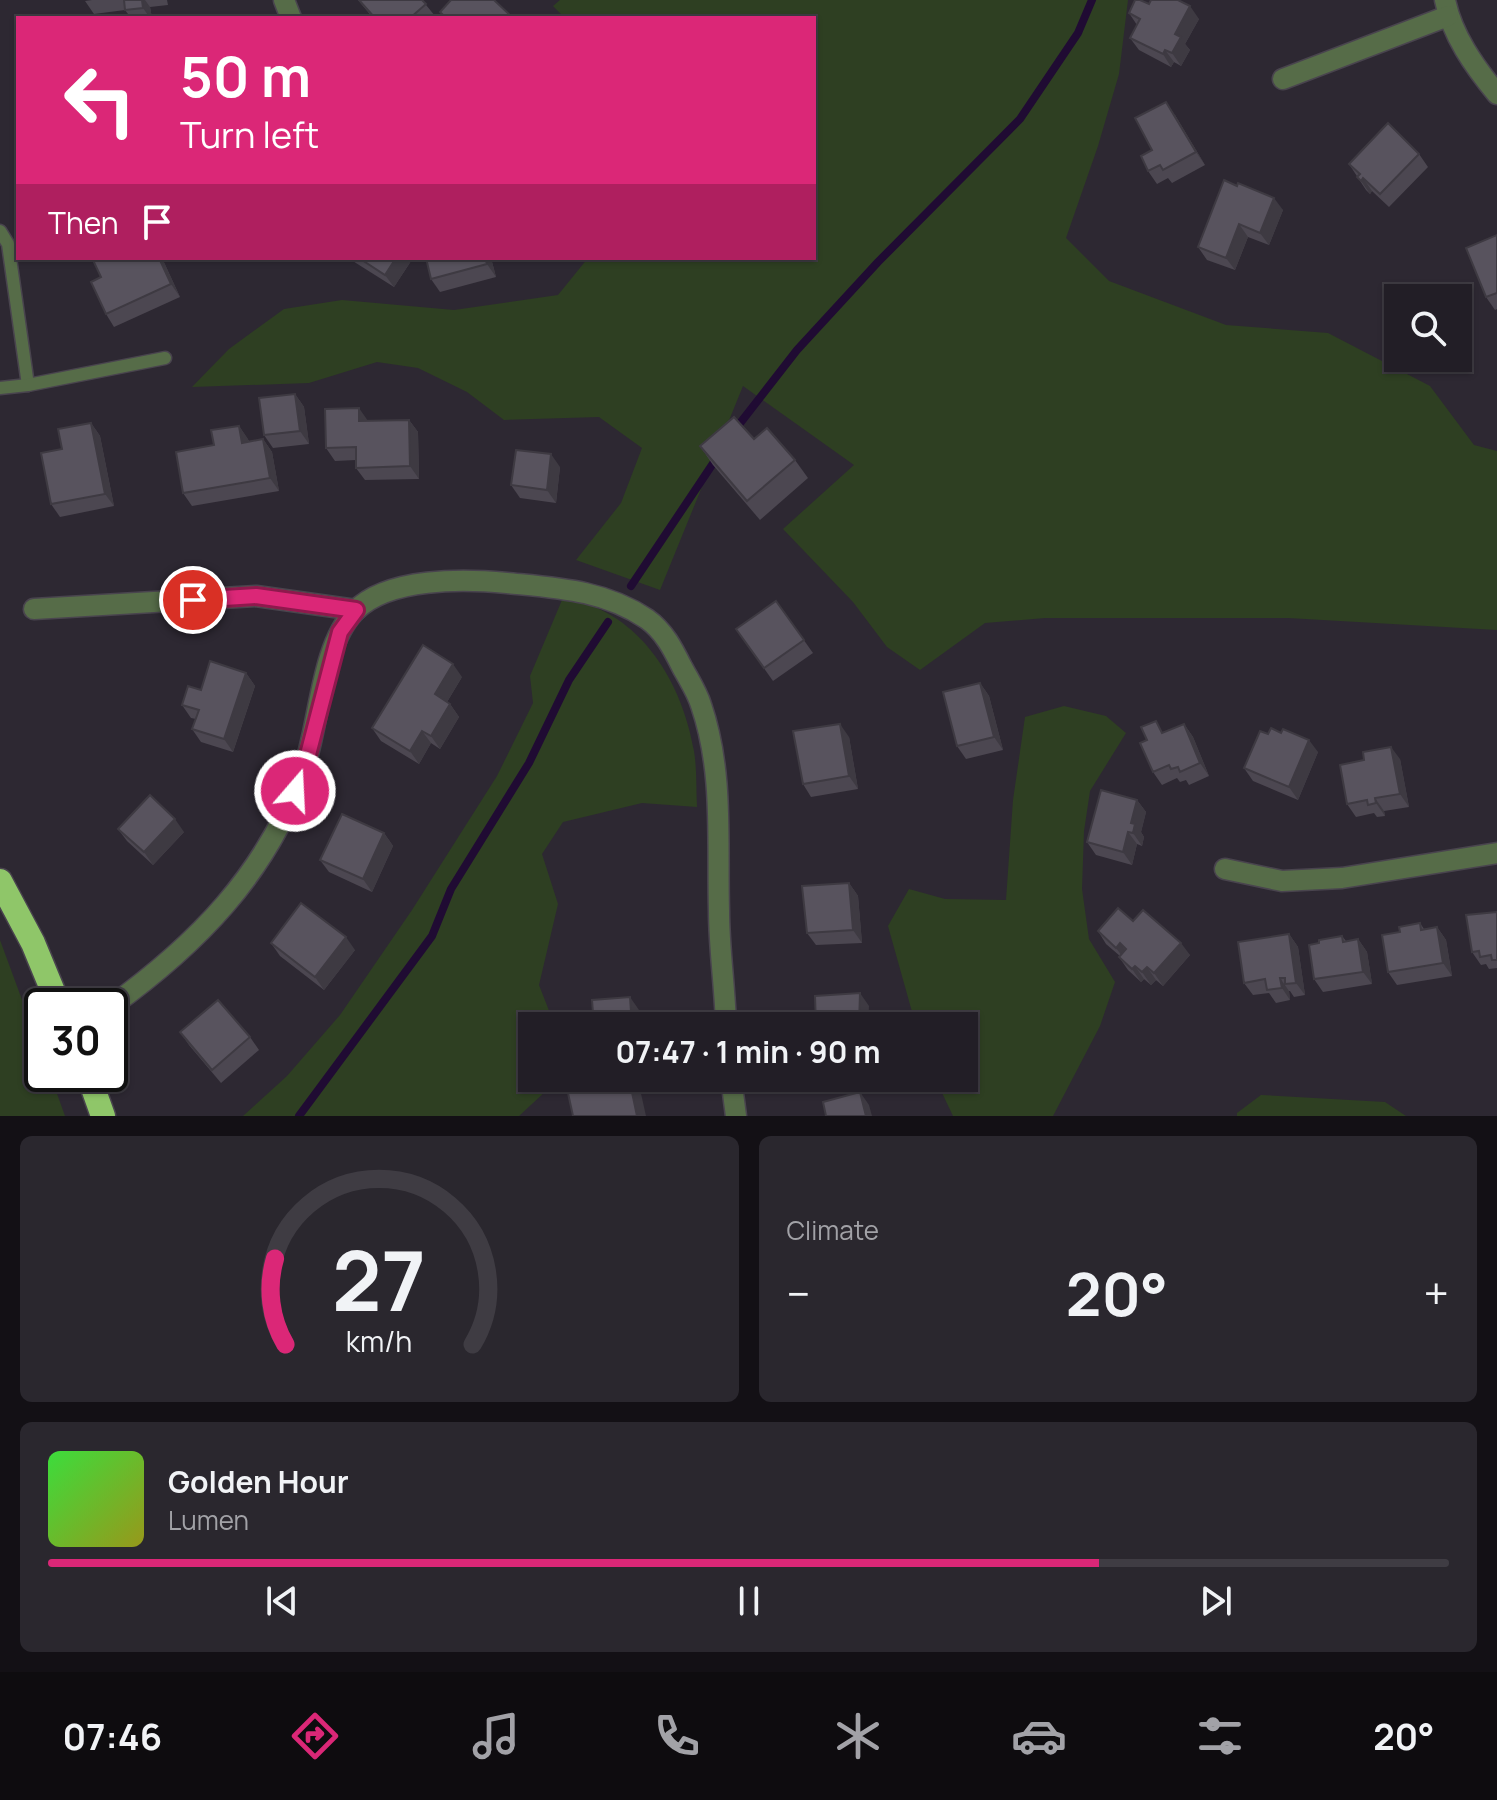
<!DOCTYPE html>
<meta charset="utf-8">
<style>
:root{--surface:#221e26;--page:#2a272e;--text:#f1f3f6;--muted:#a2a2a7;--line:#3f3c43;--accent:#db2777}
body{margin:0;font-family:Manrope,sans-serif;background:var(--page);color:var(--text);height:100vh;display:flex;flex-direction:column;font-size:30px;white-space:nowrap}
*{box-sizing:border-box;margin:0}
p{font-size:26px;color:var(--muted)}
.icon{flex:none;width:44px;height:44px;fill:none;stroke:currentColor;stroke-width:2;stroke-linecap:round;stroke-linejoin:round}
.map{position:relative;height:1116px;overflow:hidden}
.drawer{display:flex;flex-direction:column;gap:20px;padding:20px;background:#131015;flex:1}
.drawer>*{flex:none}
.banner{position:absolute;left:16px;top:16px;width:800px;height:244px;border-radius:0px;box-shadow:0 2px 6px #0004,0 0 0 2px var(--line);background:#db2777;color:#fff;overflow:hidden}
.fabs{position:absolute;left:1384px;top:284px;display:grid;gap:16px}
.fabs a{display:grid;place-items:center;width:88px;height:88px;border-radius:0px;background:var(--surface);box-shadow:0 2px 6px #0004,0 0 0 2px var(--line);font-size:40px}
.speed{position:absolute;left:24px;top:988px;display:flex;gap:16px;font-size:40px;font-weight:700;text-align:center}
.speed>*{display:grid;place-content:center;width:104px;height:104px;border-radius:50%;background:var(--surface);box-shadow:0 2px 6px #0004,0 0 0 2px var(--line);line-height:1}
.speed .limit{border:4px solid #111;border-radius:12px;background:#fff;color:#111}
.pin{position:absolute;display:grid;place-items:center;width:68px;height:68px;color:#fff;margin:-34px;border:4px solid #fff;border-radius:50%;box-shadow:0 2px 8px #0007}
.me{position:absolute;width:88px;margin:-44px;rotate:19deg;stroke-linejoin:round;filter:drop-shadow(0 0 6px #0008)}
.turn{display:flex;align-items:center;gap:28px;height:168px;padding:0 32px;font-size:36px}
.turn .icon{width:104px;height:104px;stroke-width:2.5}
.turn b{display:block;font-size:56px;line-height:68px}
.then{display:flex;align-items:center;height:76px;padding:0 32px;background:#0003;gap:16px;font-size:30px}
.big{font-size:60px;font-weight:700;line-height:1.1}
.drawer .widget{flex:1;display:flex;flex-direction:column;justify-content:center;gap:12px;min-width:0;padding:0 28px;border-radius:12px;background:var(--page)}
.drawer .dial{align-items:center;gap:0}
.dial svg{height:208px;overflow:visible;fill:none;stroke:var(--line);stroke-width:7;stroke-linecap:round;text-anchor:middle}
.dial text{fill:var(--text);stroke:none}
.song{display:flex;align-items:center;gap:24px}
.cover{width:96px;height:96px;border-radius:12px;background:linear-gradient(135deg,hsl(120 70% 55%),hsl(60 70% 35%))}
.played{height:8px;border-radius:4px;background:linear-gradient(90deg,var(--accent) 75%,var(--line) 75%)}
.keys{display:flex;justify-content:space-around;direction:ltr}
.heat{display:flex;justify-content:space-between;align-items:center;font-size:44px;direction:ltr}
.drawer .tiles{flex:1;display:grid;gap:20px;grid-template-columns:1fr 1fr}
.widget:last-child{grid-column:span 2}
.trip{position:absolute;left:518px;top:1012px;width:460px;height:80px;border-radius:0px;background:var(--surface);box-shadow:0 2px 6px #0004,0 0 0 2px var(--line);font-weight:700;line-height:80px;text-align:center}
.dock{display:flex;height:128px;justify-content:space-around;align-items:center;background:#0e0c0f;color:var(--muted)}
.dock .icon{width:56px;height:56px}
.dock .current{color:var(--accent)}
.dock b{font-size:36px;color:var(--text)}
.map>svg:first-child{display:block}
.green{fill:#2e3f22}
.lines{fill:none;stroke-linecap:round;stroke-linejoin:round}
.stream{stroke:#200b33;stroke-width:8}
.lane-casing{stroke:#49444e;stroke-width:15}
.street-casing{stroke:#49444e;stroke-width:23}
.highway-casing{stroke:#49444e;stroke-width:27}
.lane{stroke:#566c48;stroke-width:12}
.street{stroke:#566c48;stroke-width:20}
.highway{stroke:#8fc669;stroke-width:24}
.wall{fill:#4c4751}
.shaded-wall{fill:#3e3a42}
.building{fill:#58535e;stroke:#3e3a42;stroke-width:2}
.route-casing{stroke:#8e194d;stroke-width:20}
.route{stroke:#db2777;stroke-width:14}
</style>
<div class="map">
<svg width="1497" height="1116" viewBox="0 0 1497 1116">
<rect width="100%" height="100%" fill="#2d2832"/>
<g class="green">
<polygon points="560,0 1128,0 1119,74 1098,146 1066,238 1109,281 1226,325 1328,333 1430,386 1474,445 1497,451 1497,630 1288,618 1045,618 985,623 920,670 887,647 853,602 783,529 854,465 743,386 660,590 576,560 621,503 642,448 599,417 504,420 467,392 418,368 377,362 309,383 192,387 229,349 284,309 342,300 454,310 558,295 588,258 814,258 814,18 565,18 553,6"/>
<path d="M562,600C572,602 583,602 592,606C651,629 684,692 694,751C697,769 696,788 697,807L642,803L563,822L542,854L558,904L539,985L555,1026H532V1078H560L519,1116H243L287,1076L340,1015L412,910L497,776L533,703L530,676Z"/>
<polygon points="1064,706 1106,716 1126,733 1090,791 1084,831 1082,889 1089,939 1115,982 1100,1026 1053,1116 953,1116 935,1078 964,1078 964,1026 916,1026 888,926 909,889 945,899 1006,900 1013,800 1025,717"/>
<polygon points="0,940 42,1054 42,1074 50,1074 65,1116 0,1116"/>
<polygon points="1261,1095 1385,1102 1406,1116 1237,1116 1237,1113"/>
</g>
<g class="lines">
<g class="stream">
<polyline points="734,431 797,350 878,262 1020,119 1078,33 1092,0"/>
<polyline points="631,586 718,456"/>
<polyline points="299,1116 432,936 451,889 529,763 569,680 608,622"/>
</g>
<g class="lane-casing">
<g id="lane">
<polyline points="0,231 8,244 28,385"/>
<polyline points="0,388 28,385 165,358"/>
</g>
</g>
<g class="street-casing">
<g id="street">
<polyline points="284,0 291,18"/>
<path d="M1445,0C1452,35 1474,66 1497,94"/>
<polyline points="1283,79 1448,16"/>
<polyline points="34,609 256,596 356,610"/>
<polyline points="1225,869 1282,881 1342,878 1497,853"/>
<path d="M110,1007C196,945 267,874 303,771C320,724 320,647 355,611C388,577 464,579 507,583C557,588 604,590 647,619C664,631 673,649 682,667C689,680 697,692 701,705C724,772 717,841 719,911C719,949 725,987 726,1026"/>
<polyline points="731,1078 736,1116"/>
</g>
</g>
<g class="highway-casing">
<g id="highway">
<polyline points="0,881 33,943 59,1006"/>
<polyline points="88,1074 103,1116"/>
</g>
</g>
<use href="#lane" class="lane"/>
<use href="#street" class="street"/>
<use href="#highway" class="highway"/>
</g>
<g class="wall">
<polygon points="92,0 167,0 168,5 150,7 152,18 131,18 125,10 94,14 85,1"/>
<polygon points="358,0 422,0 435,16 433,18 373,18"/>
<polygon points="1149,4 1199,19 1185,44 1190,50 1181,66 1174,62 1171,67 1139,50 1130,38 1137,25 1129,13"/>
<polygon points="1175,115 1205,165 1172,183 1168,178 1157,184 1148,171 1152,150"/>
<polygon points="1419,154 1428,167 1389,207 1372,191 1370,194 1366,190 1349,164"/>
<polygon points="1224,180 1283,210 1269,245 1248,237 1235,270 1207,260 1198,247"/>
<polygon points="1497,235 1497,309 1495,310 1486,297"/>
<polygon points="162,258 180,297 114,327 106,314"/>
<polygon points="348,258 413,258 394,287"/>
<polygon points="426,258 491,258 496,277 440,292 431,279"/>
<polygon points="295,394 304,407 309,444 273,448 264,435"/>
<polygon points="409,420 418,432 419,479 365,480 356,468 356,460 335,461 326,448 368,421"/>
<polygon points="91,423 100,436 114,506 60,517 51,504 62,449"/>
<polygon points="239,426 249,441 263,439 272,452 279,491 192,506 183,493 214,445"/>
<polygon points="754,439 795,460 808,478 760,520 713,465 700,446"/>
<polygon points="560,467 556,503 520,498 511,485"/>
<polygon points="776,601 813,653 773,681 736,629"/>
<polygon points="246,673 255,686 233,752 201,742 192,729 196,719 191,718 182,705 201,690"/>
<polygon points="462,677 447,702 450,704 459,717 440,749 431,743 419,764 381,741 372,728"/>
<polygon points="980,683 989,696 1003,750 966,759 957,746"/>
<polygon points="1184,724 1193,737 1209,776 1189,785 1186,780 1180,782 1177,778 1162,785 1153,772 1164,732"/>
<polygon points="1268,734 1318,752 1298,800 1253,781 1244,768"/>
<polygon points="849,737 858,789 811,797 803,784"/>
<polygon points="1400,759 1409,807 1384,811 1385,816 1377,817 1374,813 1356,817 1347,804"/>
<polygon points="1137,800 1146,812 1141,832 1144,837 1142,846 1137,844 1132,865 1096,855 1087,842"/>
<polygon points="118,829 184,832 153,865 127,841"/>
<polygon points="384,833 393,846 372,892 329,872 320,860"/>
<polygon points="849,883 858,896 862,943 816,945 807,933"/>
<polygon points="1497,912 1497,968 1489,969 1486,964 1481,965 1472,952"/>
<polygon points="1133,921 1190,955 1163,986 1156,980 1151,985 1144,979 1141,982 1128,970 1119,957 1120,956 1106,944 1098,931"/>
<polygon points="1420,923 1424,929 1437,927 1446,940 1452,976 1397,985 1388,972 1400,932"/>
<polygon points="1289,934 1298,947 1305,995 1294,997 1290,991 1289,991 1290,1000 1276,1003 1269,993 1253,995 1244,983"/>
<polygon points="1342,936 1346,941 1358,939 1367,952 1372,984 1323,992 1314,979 1319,943"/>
<polygon points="271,943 355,950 324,990 280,956"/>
<polygon points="180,1032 250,1037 259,1050 221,1083 189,1045"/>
</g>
<g class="shaded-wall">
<polygon points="142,0 145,0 150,7 152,18 150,18 143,8"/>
<polygon points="1190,6 1199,19 1185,44 1190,50 1181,66 1172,53 1175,34"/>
<polygon points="1165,50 1174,62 1171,67 1163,54"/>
<polygon points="1166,102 1175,115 1205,165 1196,152"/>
<polygon points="1363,178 1372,191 1370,194 1361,181"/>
<polygon points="1274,198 1283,210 1269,245 1260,233"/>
<polygon points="1239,224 1248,237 1235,270 1226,258"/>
<polygon points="159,258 162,258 180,297 171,284"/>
<polygon points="396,258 413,258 394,287 385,275"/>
<polygon points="485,258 491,258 496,277 487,264"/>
<polygon points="295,394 304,407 309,444 300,431"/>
<polygon points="359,408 368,421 359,421"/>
<polygon points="409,420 418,432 419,479 410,466"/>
<polygon points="91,423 100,436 114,506 105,494"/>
<polygon points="239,426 248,439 251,455 242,443"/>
<polygon points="263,439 272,452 279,491 270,478"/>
<polygon points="551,454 560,467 556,503 547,490"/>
<polygon points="453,664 462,677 444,707 435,694"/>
<polygon points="246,673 255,686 233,752 224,739"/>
<polygon points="980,683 989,696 1003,750 994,737"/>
<polygon points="450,704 459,717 440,749 431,736"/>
<polygon points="840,724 849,737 858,789 849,776"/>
<polygon points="1184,724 1193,737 1209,776 1200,763"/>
<polygon points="422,731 431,743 419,764 410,751"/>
<polygon points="1309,740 1318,752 1298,800 1289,787"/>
<polygon points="1391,747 1400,759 1409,807 1400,794"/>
<polygon points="1375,798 1384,811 1385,816 1376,803"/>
<polygon points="1137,800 1146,812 1141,832 1144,837 1142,846 1133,833 1131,823"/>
<polygon points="175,819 184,832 153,865 144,852"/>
<polygon points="1128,832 1137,844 1132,865 1123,852"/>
<polygon points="384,833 393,846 372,892 363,879"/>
<polygon points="849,883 858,896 862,943 853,930"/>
<polygon points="1437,927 1446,940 1452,976 1443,963"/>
<polygon points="1289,934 1298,947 1305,995 1296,983"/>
<polygon points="346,937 355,950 324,990 315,977"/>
<polygon points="1358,939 1367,952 1372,984 1363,972"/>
<polygon points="1120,943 1129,956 1125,960 1116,948"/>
<polygon points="1181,943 1190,955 1163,986 1154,973"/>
<polygon points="1135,966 1144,979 1141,982 1132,969"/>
<polygon points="1147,967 1156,980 1151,985 1142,972"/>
<polygon points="1280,978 1289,991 1290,1000 1282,988"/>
<polygon points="860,993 869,1006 868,1026 859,1026"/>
<polygon points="630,997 639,1010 640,1026 632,1026"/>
<polygon points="629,1078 632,1078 640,1089 646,1116 637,1116"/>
<polygon points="860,1092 869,1105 872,1116 866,1116"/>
</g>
<g class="building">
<polygon points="124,0 142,0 143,8 125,10"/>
<polygon points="359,0 422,0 426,4 410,18 375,18"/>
<polygon points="451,0 494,0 513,18 446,18 440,12"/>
<polygon points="1135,0 1140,0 1149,4 1151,0 1178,0 1190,6 1175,34 1181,37 1172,53 1165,50 1163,54 1130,38 1140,19 1129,13"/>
<polygon points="1166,102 1196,152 1163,170 1160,165 1148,171 1141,156 1152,150 1135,118"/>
<polygon points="1388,123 1419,154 1380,194 1363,178 1361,181 1357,177 1360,174 1349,164"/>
<polygon points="1224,180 1237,186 1238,183 1274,198 1260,233 1239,224 1226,258 1198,247"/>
<polygon points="1497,235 1497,293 1486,297 1466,248"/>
<polygon points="92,258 159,258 171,284 106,314 91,282 101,277"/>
<polygon points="359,258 396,258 385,275"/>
<polygon points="426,258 485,258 487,264 431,279"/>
<polygon points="295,394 300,431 264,435 259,398"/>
<polygon points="359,408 359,421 409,420 410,466 356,468 356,447 326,448 325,409"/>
<polygon points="734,417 754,439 767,428 795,460 747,501 700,446"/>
<polygon points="91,423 105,494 51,504 41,453 62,449 58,429"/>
<polygon points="239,426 242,443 263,439 270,478 183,493 176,452 214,445 211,430"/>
<polygon points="516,450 551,454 547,490 511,485"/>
<polygon points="776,601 804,640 764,668 736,629"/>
<polygon points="423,645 453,664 435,694 450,704 431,736 422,731 410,751 372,728"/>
<polygon points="210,661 246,673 224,739 192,729 199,710 182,705 188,686 201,690"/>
<polygon points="980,683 994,737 957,746 943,692"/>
<polygon points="1156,721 1162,733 1184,724 1200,763 1180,772 1178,767 1171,769 1169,765 1153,772 1140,743 1147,740 1141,727"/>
<polygon points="840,724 849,776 803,784 793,731"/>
<polygon points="1271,728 1281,733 1283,729 1309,740 1289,787 1244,768 1260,731 1268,734"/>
<polygon points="1391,747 1400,794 1375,798 1376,803 1368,805 1367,800 1347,804 1340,765 1364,760 1363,752"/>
<polygon points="1101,790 1137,800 1131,823 1135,824 1133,833 1128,832 1123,852 1087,842"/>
<polygon points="150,795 175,819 144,852 118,829"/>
<polygon points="342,814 384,833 363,879 320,860"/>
<polygon points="849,883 853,930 807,933 802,886"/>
<polygon points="301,903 346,937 315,977 271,943"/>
<polygon points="1118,908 1133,921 1143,910 1181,943 1154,973 1147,967 1142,972 1135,966 1132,969 1119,957 1126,949 1120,943 1116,948 1098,931"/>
<polygon points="1497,912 1497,960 1492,960 1491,955 1480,957 1479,951 1472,952 1466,915"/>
<polygon points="1420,923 1421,930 1437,927 1443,963 1388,972 1382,935 1400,932 1399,927"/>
<polygon points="1289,934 1296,983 1285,984 1285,978 1280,978 1282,988 1267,990 1265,979 1244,983 1238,942"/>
<polygon points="1342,936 1343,942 1358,939 1363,972 1314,979 1309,945 1319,943 1319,940"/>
<polygon points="860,993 859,1026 816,1026 815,996"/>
<polygon points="630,997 632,1026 594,1026 592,1000"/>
<polygon points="218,1000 250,1037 212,1070 180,1032"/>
<polygon points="594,1078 629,1078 637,1116 573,1116 566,1084"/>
<polygon points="860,1092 866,1116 826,1116 823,1102"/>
</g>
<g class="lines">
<g class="route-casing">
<polyline id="route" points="193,600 256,596 356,610 340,632 304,770 295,791"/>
</g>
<use href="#route" class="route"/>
</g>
</svg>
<div class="fabs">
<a><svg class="icon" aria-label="search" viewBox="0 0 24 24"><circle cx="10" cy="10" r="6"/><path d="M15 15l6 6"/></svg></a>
</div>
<div class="speed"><div class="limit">30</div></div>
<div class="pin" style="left:193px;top:600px;background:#d93025"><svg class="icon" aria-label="arrive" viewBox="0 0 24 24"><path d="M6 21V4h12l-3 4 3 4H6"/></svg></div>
<svg class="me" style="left:295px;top:791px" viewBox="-20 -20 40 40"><circle r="17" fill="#db2777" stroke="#fff" stroke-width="3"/><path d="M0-11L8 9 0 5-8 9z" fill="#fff"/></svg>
<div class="trip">07:47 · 1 min · 90 m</div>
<div class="banner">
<div class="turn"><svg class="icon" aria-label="left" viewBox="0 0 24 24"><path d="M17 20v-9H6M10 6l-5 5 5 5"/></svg><div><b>50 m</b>Turn left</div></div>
<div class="then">Then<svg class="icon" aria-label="arrive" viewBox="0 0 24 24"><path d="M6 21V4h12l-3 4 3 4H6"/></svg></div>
</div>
</div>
<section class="drawer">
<div class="tiles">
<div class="widget dial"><svg viewBox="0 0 100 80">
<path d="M14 69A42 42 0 1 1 86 69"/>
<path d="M14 69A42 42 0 0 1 10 36" stroke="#db2777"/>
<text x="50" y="56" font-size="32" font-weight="700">27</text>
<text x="50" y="72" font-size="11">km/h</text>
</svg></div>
<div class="widget"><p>Climate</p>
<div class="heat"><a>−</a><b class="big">20°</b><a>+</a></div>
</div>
<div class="widget">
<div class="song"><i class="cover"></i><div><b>Golden Hour</b><p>Lumen</p></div></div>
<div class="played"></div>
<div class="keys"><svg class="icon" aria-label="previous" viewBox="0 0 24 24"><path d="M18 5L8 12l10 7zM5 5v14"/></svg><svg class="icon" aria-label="pause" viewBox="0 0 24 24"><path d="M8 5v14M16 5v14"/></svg><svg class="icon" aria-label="next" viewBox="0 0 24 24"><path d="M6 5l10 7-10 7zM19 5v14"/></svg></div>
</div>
</div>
</section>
<nav class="dock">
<b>07:46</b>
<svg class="icon current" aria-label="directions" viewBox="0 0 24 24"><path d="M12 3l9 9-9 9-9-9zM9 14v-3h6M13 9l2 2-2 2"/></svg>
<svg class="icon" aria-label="music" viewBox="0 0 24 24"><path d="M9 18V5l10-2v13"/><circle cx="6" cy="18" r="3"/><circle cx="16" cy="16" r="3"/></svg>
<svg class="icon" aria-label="phone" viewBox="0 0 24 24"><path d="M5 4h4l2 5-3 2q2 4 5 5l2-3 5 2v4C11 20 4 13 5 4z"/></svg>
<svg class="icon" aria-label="climate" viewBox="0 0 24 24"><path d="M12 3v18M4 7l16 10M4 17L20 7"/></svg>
<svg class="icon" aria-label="car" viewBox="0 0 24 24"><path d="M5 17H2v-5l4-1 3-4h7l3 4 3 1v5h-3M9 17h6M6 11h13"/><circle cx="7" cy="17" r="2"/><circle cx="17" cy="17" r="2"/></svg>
<svg class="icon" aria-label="filters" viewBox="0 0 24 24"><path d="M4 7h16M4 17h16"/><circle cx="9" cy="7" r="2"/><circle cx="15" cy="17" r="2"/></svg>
<b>20°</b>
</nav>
